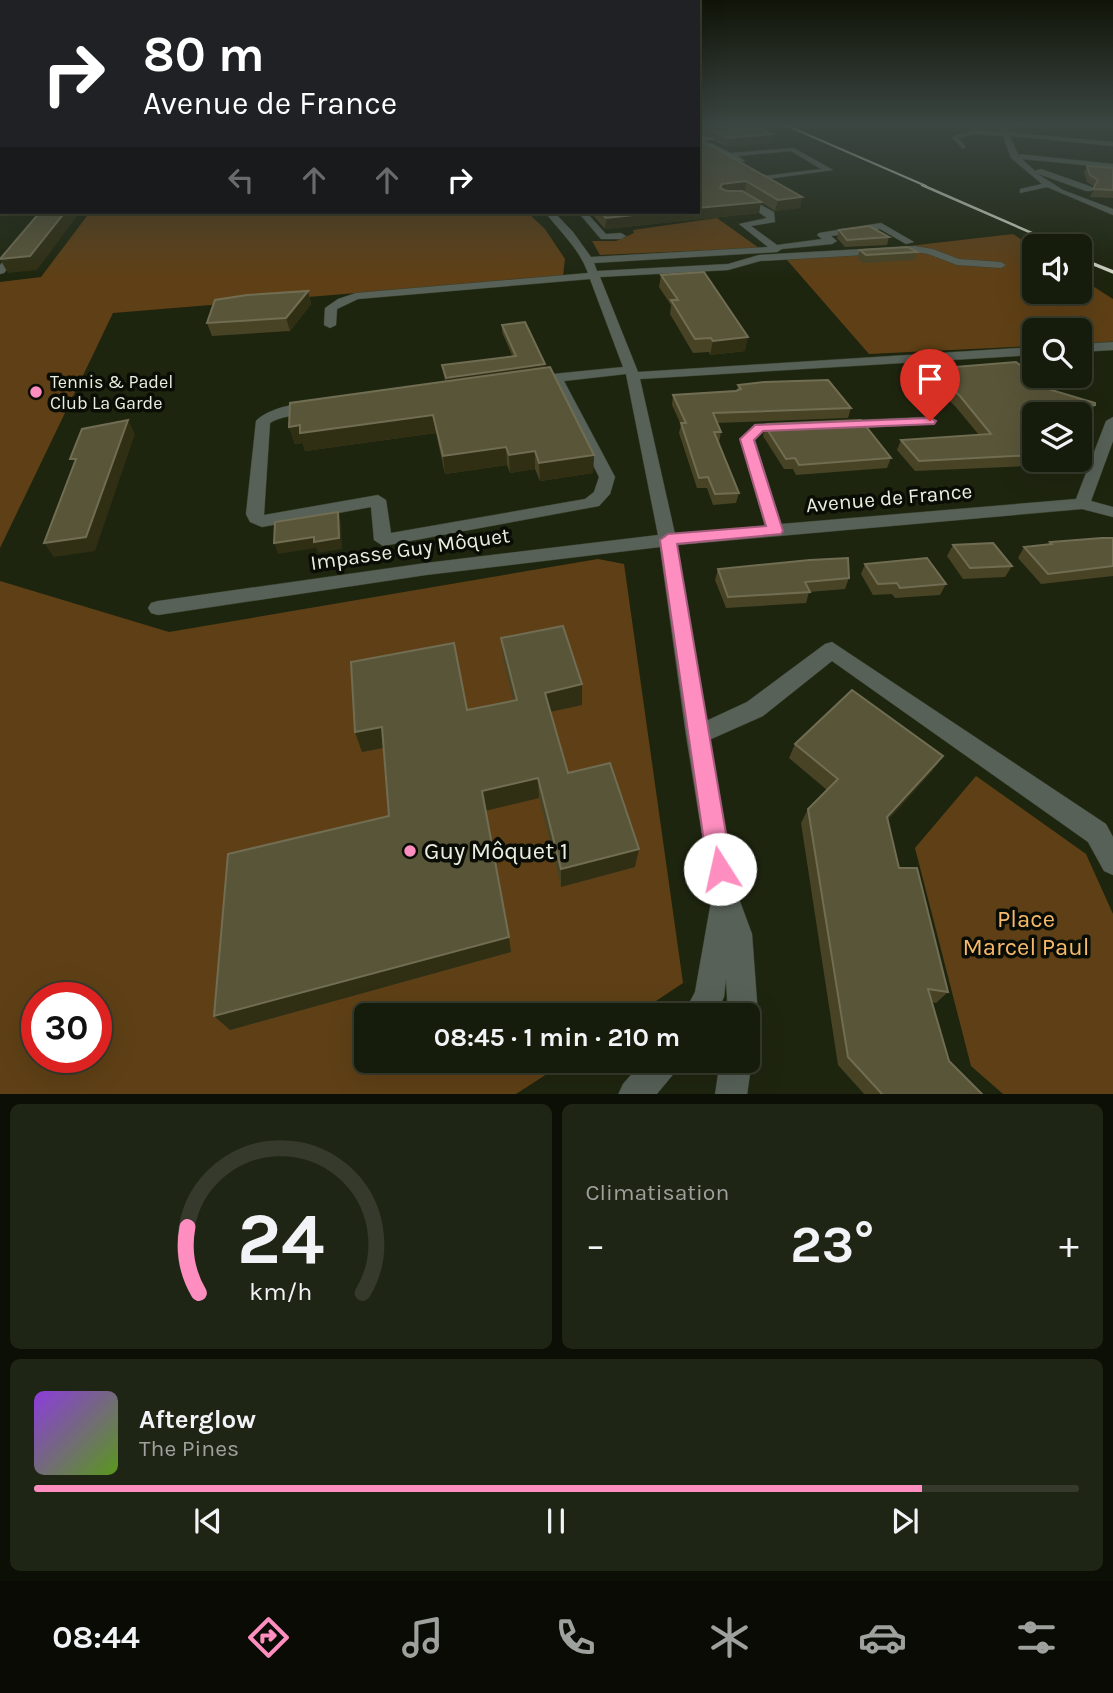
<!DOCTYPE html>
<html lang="fr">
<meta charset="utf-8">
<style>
:root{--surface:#161c0b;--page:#1f2514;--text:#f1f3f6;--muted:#9ea19d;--line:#353a2c;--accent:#fd8ebf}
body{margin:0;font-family:Karla,sans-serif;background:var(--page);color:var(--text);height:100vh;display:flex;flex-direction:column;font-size:26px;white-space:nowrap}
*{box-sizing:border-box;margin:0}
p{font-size:23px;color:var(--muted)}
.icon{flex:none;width:38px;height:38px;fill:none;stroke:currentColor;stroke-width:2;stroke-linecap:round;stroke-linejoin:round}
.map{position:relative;height:1094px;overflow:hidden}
.drawer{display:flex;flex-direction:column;gap:10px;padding:10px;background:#0c0f06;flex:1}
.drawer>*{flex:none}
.hud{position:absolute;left:0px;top:0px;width:700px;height:214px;box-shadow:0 7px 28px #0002,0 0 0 2px var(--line);background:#202124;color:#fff;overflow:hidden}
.controls{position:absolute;left:1022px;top:234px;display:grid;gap:14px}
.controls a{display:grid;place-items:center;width:70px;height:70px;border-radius:10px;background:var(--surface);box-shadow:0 7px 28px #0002,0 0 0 2px var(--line);font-size:35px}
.speed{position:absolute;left:21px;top:982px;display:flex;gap:14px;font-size:35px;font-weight:700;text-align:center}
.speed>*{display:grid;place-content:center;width:91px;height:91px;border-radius:50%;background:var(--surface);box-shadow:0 7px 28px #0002,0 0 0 2px var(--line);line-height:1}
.speed .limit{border:10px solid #d22;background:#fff;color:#111}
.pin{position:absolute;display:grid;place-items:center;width:60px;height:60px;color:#fff;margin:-72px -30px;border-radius:50% 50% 50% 0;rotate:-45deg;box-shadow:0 0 7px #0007}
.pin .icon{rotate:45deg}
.me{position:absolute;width:77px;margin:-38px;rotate:350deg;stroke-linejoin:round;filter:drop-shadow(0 0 5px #0008)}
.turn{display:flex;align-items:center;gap:24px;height:147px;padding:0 28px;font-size:32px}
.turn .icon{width:91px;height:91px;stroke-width:2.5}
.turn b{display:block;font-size:49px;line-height:60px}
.lanes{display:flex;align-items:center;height:66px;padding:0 28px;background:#0003;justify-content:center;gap:35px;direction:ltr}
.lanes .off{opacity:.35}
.big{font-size:52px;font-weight:700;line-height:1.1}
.drawer .widget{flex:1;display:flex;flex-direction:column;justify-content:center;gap:10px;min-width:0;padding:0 24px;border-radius:10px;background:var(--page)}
.drawer .dial{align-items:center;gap:0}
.dial svg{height:182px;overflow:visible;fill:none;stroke:var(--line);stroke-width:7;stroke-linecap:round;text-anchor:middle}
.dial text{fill:var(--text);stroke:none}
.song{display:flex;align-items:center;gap:21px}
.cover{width:84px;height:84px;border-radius:10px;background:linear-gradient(135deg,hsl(270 70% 55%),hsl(90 70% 35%))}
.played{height:7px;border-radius:4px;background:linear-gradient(90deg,var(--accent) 85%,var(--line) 85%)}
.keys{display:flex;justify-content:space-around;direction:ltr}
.heat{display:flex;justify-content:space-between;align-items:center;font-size:38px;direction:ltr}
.drawer .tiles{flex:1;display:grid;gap:10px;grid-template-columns:1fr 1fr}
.widget:last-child{grid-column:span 2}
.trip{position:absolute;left:354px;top:1003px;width:406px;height:70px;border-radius:10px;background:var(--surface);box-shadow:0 7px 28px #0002,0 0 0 2px var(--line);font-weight:700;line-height:70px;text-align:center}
.menu{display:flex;height:112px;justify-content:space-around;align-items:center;background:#090b04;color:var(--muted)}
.menu .icon{width:49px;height:49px}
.menu .active{color:var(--accent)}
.menu b{font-size:32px;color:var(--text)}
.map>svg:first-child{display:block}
.green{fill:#5f4016;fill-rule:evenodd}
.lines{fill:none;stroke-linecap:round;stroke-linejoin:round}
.minor-casing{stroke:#3a412c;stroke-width:1}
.minor{fill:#576158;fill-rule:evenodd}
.rail-far2{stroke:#d2d7c8;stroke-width:2}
.rail-far1{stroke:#d2d7c8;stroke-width:2.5}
.rail{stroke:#d2d7c8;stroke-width:3.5}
.wall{fill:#484325}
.shaded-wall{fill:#302f14}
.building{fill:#595539;stroke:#706d53;stroke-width:2}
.route{fill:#fd8ebf;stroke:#a45c7c;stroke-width:2}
.poi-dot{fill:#fd8ebf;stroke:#0a0d05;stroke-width:2.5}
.labels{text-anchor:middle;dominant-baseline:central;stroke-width:7;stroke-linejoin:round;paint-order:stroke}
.far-poi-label{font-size:18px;fill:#e9eee0;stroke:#0a0d05;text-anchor:start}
.street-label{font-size:21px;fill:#e9eee0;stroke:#0a0d05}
.near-poi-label{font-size:24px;fill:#e9eee0;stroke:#0a0d05;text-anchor:start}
.near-park-label{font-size:24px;fill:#f8ba6a;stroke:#0a0d05}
</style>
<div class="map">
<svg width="1113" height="1095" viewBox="0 0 1113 1095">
<rect width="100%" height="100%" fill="#1e250f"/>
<g class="green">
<polygon points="90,212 527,212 545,229 565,259 563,276 113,313 0,548 0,282 41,277"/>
<polygon points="717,218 759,248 600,255 592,241 616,241 634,233 633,230"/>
<polygon points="1013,234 1034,248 1034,292 1080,292 1080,278 1113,299 1113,342 1080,344 1080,331 1034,331 1034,346 869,354 787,260"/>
<path d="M598,559L624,564L683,983L635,1015H366V1060L567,1061L516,1094H0V581L169,632ZM37,998H96V1057H37Z"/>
<polygon points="976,776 1086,854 1113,914 1113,1094 1003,1094 971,1066 915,848"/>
</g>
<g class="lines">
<g class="minor-casing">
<g id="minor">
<polygon points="1003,125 1008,132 1113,142 1113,146 1010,136 1018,154 1113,164 1113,168 1022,159 1035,171 1041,169 1092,187 1092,191 1086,191 1036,173 1063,190 1113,209 1113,215 1047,187 1020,193 1020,189 1042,184 1011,158 1003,136 974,134 958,138 966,147 963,149 951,137 974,130 1002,132 1000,127"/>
<polygon points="698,136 731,153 794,148 833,170 761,180 764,176 821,169 791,151 738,156 745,161 738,163 698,141"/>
<path d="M741,194L774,212L775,222L751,226L777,245L822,239L817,235L819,233L881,223L914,242L906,244L880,229L831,236L837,241L832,244L782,249L777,252L594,263L597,271L728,264L759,255L915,246L933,249L959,259L1001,262L1006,265L1001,268L957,265L928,254L915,252L760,261L728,270L600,277L638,372L1034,347V355L640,379L675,534L765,526L740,439L755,424L787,423L794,427L787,431H764L755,440L781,524L1076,499L1106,421L1113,417V441L1091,501L1113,507V517L1082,509L677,545L706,721L747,702L825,644L832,642L1106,824L1113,837V875L1104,871L1088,842L832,661L763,716L709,740L738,896L752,934L758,1015L754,1026L747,1028V1015H728L726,979L724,997L715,1015H683L695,992L712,896L686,735L660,547L426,575L158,615L151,613L148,608L151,603L158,601L426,563L658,535L626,374L564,381L615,477L610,494L599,506L383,546L374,540L371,507L262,527L250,522L246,514L256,421C267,409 305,398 318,408C306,417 286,413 270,423L264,515L378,495L386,500L391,533L585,499L594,492L599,477L552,382L533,384L526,380L533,376L623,367L590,279L358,299L337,309L336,325L330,328L324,325L325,308L338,299L356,293L588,273C579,248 560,232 545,212H554L573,232L591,257L768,247L739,224L767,218L738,198Z"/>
<polygon points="45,212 53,212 4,273 0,274 0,265"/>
<polygon points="578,212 586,212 606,234 621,233 626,236 621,239 601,239"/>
<polygon points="1113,342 1113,350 1080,352 1080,344"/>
<polygon points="930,417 937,421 935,424 839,429 832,425 839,421"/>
<polygon points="747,1050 752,1060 747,1095 715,1095 720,1060 747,1060"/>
<polygon points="644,1060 680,1060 676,1071 656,1095 618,1095 623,1084"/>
</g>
</g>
<use href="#minor" class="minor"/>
<polyline class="rail-far2" points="783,124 926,186"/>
<g class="rail-far1">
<polyline points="922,185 1064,247"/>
<polyline points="1080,258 1096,265"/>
</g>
<polyline class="rail" points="1091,263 1113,272"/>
</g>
<g class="wall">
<polygon points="698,124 773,134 771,143 727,147 710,140 710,145 802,197 800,208 775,211 761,202 759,213 605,229 590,212 698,212"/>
<polygon points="1087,166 1113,168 1113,198 1090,197 1095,187 1087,182 1084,172"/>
<polygon points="839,230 889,237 887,245 845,247 837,238"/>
<polygon points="860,250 917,252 915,260 863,263 857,258"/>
<polygon points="661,275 745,351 710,355 709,352 693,353 670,314 671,305 659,287"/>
<polygon points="308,291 311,304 290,331 212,336 207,323"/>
<polygon points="502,325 545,368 594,455 593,473 540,481 535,469 510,473 507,465 445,474 436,433 305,451 303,443 295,444 289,427 445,381 442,365 513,357 502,332"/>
<polygon points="930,369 1043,382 1041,387 1095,405 1089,415 1034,415 1034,419 1029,419 1034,424 1034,460 1030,460 1027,466 915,471 897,450 901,440 979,435 955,406 926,379"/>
<polygon points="738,385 851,408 848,418 717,423 721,432 719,442 718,442 739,493 736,503 713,505 707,488 697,488 679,433 681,425 672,405 673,395 737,390"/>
<polygon points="765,426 891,458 887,468 796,475 793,469 784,469 763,436"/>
<polygon points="1113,538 1113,576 1041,584 1018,558 1024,547 1048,544 1050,542"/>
<polygon points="953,545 1012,566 1005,577 963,579 947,556"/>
<polygon points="865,564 946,584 940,595 895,598 892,594 873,595 861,574"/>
<polygon points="718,569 849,578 845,589 809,592 806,603 726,608 715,580"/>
<polygon points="501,638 582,684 582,705 550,712 568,773 639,849 635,867 561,887 539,798 486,810 511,952 230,1030 214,1016 389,816 383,748 362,752 355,732 513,700 503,659"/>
<polygon points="795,744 933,770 888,820 899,868 948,992 936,1003 932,1002 949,1061 983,1095 865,1095 838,1065 801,823 808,809 827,790 789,758"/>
</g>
<g class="shaded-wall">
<polygon points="773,134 771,143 727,147 728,138"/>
<polygon points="710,139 709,149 701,140"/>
<polygon points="746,181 745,191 721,195 720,188 722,184"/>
<polygon points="2,189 2,206 0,208 0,190"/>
<polygon points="802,197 800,208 775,211 778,200"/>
<polygon points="761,202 759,213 605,229 606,218 662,212 698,212 698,208"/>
<polygon points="65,212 80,212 37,270 8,273 0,259"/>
<polygon points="308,291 311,304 290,331 286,318"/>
<polygon points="748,337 745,351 710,355 713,341"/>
<polygon points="545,364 545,372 447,385 446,378"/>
<polygon points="433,415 436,433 305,451 303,443 295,444 289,427"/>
<polygon points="128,420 135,434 95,551 54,557 44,543"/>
<polygon points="506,447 507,465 445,474 443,456"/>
<polygon points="535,451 535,469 510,473 509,455"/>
<polygon points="594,455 593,473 540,481 539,463"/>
<polygon points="338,512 341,523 342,549 318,553 316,548 278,554 274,543"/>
<polygon points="582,684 582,705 545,713 545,693"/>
<polygon points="382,727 388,747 362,752 355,732"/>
<polygon points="943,756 933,770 878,831 887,817"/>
<polygon points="538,778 539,798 485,811 482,791"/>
<polygon points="639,849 635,867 561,887 561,869"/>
<polygon points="509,937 511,952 230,1030 214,1016"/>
</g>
<g class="building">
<polygon points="0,124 2,124 2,189 0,190"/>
<polygon points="698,124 751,124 773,134 728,138 699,124 698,130"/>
<polygon points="698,134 710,139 701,140 802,197 778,200 746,181 722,184 720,188 727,191 742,191 761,202 698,208"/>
<polygon points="1087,166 1113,168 1113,190 1093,189 1098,180 1090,175"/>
<polygon points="40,212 65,212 30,256 0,259"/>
<polygon points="601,212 662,212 606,218"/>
<polygon points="869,226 889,237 847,240 839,230"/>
<polygon points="908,247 917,252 866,255 860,250"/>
<polygon points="704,272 748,337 713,341 711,338 695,339 671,300 678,300 661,275"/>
<polygon points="308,291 286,318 207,323 215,300 247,295"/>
<polygon points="525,322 545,364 446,378 442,365 516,356 502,325"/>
<polygon points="1016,362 1043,382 1028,383 1095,403 1095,405 1021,410 1034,424 1034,450 1028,450 1033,455 919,461 901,440 991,434 960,396 930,369"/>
<polygon points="550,367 594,455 539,463 535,451 509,455 506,447 443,456 433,415 300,433 300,425 289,427 290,403"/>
<polygon points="828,380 851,408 713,413 721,432 714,432 739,493 715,494 708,477 699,478 681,423 686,423 673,395 736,391 741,389 738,385 765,382"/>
<polygon points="128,420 86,537 44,543 76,459 70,459 82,429"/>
<polygon points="861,420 891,458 799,465 795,458 786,459 765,426 767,424"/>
<polygon points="338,512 339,538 314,542 314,537 274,543 275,522"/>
<polygon points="1102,538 1113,538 1113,566 1048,574 1024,547 1052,544 1050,542"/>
<polygon points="993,543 1012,566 970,568 953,545"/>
<polygon points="848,558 849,578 805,582 810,592 728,597 718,569 810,560"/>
<polygon points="927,558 946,584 900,588 897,583 878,584 865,564"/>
<polygon points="563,626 582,684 545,693 568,773 610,763 639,849 561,869 538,778 482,791 509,937 214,1016 228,854 389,816 382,727 355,732 351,662 454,643 467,710 517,700 501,638"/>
<polygon points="852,690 943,756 887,817 899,868 917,868 948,992 928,989 949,1061 983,1095 883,1095 848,1057 808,809 838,779 795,744"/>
</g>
<linearGradient id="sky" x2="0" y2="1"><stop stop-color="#101408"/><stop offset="0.45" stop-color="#3b4642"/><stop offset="1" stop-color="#3b4642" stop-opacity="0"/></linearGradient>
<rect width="1113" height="277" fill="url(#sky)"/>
<polygon class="route" points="930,418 936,421 934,424 763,431 754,440 783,531 781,534 677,544 732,869 729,877 720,881 712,877 708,869 660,540 668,534 766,526 740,439 755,425"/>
<g class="poi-dot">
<circle cx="36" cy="392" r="7"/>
<circle cx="410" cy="851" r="7"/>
</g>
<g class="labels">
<g class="far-poi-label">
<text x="50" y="382">Tennis &amp; Padel<tspan x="50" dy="21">Club La Garde</tspan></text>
</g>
<g class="street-label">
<text transform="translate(889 498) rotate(-5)">Avenue de France</text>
<text transform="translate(410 549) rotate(-8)">Impasse Guy Môquet</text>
</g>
<g class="near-poi-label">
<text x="424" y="851">Guy Môquet 1</text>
</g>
<g class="near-park-label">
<text x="1026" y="919">Place<tspan x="1026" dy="28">Marcel Paul</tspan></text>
</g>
</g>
</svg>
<div class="controls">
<a><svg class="icon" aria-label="sound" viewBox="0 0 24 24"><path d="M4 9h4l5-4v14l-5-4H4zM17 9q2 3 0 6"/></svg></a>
<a><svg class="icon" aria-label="search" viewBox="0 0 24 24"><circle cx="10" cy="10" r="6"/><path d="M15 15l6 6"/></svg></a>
<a><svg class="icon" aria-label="layers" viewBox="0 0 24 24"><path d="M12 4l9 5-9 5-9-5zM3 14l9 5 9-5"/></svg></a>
</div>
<div class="speed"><div class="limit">30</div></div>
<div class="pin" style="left:930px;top:421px;background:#d93025"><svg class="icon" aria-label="arrive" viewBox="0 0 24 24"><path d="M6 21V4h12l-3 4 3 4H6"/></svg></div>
<svg class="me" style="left:720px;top:869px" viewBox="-20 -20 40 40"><circle r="19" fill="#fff"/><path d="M0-13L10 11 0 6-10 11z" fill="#fd8ebf"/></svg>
<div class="trip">08:45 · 1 min · 210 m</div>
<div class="hud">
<div class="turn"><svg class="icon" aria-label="right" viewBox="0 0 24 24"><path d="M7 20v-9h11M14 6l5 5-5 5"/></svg><div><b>80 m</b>Avenue de France</div></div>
<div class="lanes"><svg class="icon off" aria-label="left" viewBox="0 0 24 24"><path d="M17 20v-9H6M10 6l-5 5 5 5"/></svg><svg class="icon off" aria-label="ahead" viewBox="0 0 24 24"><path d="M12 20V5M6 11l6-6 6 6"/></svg><svg class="icon off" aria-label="ahead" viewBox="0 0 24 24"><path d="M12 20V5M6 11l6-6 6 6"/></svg><svg class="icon" aria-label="right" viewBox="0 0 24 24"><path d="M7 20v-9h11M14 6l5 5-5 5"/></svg></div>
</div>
</div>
<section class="drawer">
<div class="tiles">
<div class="widget dial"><svg viewBox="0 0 100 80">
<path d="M14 69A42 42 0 1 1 86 69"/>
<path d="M14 69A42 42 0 0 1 9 40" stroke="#fd8ebf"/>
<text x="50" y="56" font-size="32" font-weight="700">24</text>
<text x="50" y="72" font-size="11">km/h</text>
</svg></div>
<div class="widget"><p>Climatisation</p>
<div class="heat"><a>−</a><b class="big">23°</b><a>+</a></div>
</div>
<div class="widget">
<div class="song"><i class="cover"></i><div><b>Afterglow</b><p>The Pines</p></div></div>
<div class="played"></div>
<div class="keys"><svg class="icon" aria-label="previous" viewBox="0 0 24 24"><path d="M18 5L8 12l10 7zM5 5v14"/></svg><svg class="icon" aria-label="pause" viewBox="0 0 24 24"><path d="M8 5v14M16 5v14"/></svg><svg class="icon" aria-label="next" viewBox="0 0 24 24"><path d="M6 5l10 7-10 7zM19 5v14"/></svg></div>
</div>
</div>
</section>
<nav class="menu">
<b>08:44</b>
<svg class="icon active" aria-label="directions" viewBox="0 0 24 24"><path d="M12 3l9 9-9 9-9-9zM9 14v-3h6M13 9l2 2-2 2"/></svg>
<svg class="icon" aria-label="music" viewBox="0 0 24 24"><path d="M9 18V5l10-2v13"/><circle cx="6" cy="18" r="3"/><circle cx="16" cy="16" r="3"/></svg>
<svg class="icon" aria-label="phone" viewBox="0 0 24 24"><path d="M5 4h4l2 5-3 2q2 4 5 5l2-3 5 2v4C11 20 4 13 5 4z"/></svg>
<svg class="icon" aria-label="climate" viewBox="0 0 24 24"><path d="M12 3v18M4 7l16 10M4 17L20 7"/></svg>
<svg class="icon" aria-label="car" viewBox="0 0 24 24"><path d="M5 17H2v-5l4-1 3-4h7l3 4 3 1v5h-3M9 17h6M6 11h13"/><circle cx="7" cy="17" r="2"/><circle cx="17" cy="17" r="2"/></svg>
<svg class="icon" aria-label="filters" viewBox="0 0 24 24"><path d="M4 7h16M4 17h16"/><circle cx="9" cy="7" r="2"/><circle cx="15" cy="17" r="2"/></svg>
</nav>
